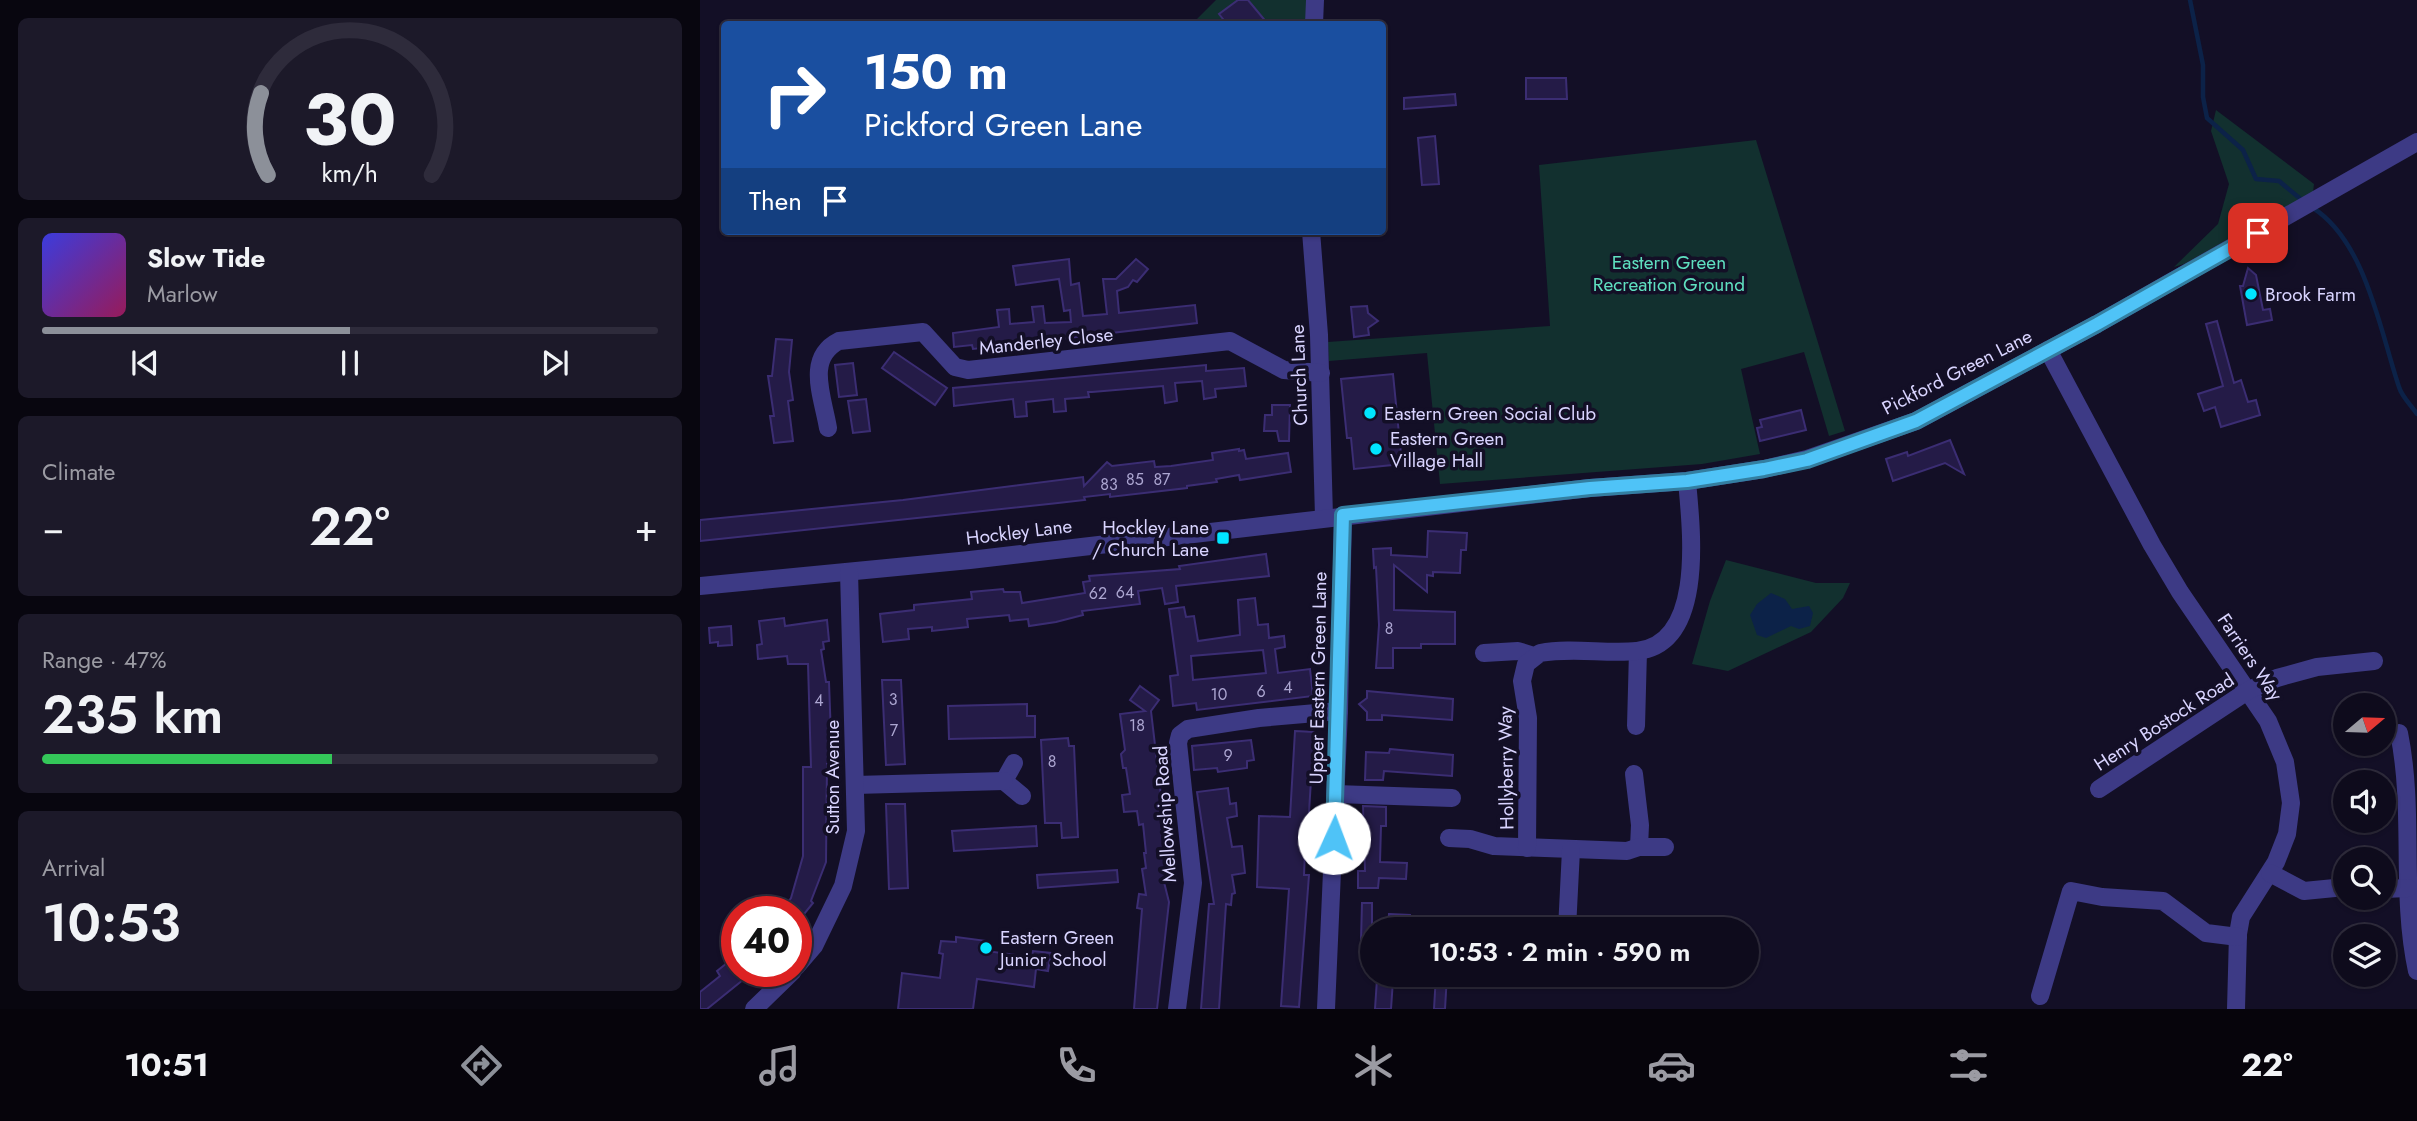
<!DOCTYPE html>
<meta charset="utf-8">
<style>
:root{--surface:#0e0b1c;--page:#1c1929;--text:#f1f3f6;--muted:#9b9ba3;--line:#2e2b3b;--accent:#8c9099}
body{margin:0;font-family:Jost,sans-serif;background:var(--page);color:var(--text);height:100vh;display:flex;flex-direction:column;font-size:26px;white-space:nowrap}
*{box-sizing:border-box;margin:0}
p{font-size:23px;color:var(--muted)}
.icon{flex:none;width:38px;height:38px;fill:none;stroke:currentColor;stroke-width:2;stroke-linecap:round;stroke-linejoin:round}
.map{position:relative;flex:1;overflow:hidden}
.side{display:flex;flex-direction:column;gap:18px;padding:18px;background:#08060f;width:700px}
.side>*{flex:none}
.guide{position:absolute;left:21px;top:21px;width:665px;height:214px;border-radius:7px;box-shadow:0 2px 5px #0004,0 0 0 2px var(--line);background:#1a4fa0;color:#fff;overflow:hidden}
.needle{width:46px;rotate:71deg}
.fabs{position:absolute;left:1633px;top:693px;display:grid;gap:14px}
.fabs a{display:grid;place-items:center;width:63px;height:63px;border-radius:50%;background:var(--surface);box-shadow:0 2px 5px #0004,0 0 0 2px var(--line);font-size:35px}
.speed{position:absolute;left:21px;top:896px;display:flex;gap:14px;font-size:35px;font-weight:700;text-align:center}
.speed>*{display:grid;place-content:center;width:91px;height:91px;border-radius:50%;background:var(--surface);box-shadow:0 2px 5px #0004,0 0 0 2px var(--line);line-height:1}
.speed .limit{border:10px solid #d22;background:#fff;color:#111}
.pin{position:absolute;display:grid;place-items:center;width:60px;height:60px;color:#fff;margin:-30px;border-radius:14px;box-shadow:0 4px 10px #0006}
.me{position:absolute;width:77px;margin:-38px;rotate:2deg;stroke-linejoin:round;filter:drop-shadow(0 0 5px #0008)}
.turn{display:flex;align-items:center;gap:24px;height:147px;padding:0 28px;font-size:32px}
.turn .icon{width:91px;height:91px;stroke-width:2.5}
.turn b{display:block;font-size:49px;line-height:60px}
.then{display:flex;align-items:center;height:66px;padding:0 28px;background:#0003;gap:14px;font-size:26px}
.big{font-size:52px;font-weight:600;line-height:1.1}
.side .widget{flex:1;display:flex;flex-direction:column;justify-content:center;gap:10px;min-width:0;padding:0 24px;border-radius:10px;background:var(--page)}
.side .dial{align-items:center;gap:0}
.dial svg{height:182px;overflow:visible;fill:none;stroke:var(--line);stroke-width:7;stroke-linecap:round;text-anchor:middle}
.dial text{fill:var(--text);stroke:none}
.song{display:flex;align-items:center;gap:21px}
.cover{width:84px;height:84px;border-radius:10px;background:linear-gradient(135deg,hsl(240 70% 55%),hsl(330 70% 35%))}
.played{height:7px;border-radius:4px;background:linear-gradient(90deg,var(--accent) 50%,var(--line) 50%)}
.keys{display:flex;justify-content:space-around;direction:ltr}
.heat{display:flex;justify-content:space-between;align-items:center;font-size:38px;direction:ltr}
.charge{height:10px;border-radius:5px;background:linear-gradient(90deg,#34c759 47%,var(--line) 0)}
.trip{position:absolute;left:660px;top:917px;width:399px;height:70px;border-radius:35px;background:var(--surface);box-shadow:0 2px 5px #0004,0 0 0 2px var(--line);font-weight:600;line-height:70px;text-align:center}
.tabs{display:flex;height:112px;justify-content:space-around;align-items:center;background:#06040b;color:var(--muted)}
.tabs .icon{width:49px;height:49px}
.tabs .on{color:var(--accent)}
.tabs b{font-size:32px;color:var(--text)}
main{display:flex;flex:1;min-height:0}
.map>svg:first-child{display:block}
.green{fill:#12302f}
.water{fill:#0c2248}
.lines{fill:none;stroke-linecap:round;stroke-linejoin:round}
.stream{stroke:#0c2248;stroke-width:4.5}
.building{fill:#241b47;stroke:#3b2d73;stroke-width:2;fill-rule:evenodd}
.minor{stroke:#3d3a85;stroke-width:18}
.route-casing{stroke:#337fa1;stroke-width:18}
.route{stroke:#4fc3f7;stroke-width:12}
.poi-dot{fill:#00e5ff;stroke:#130f26;stroke-width:2.5}
.labels{text-anchor:middle;dominant-baseline:central;stroke-width:7;stroke-linejoin:round;paint-order:stroke}
.number-label{font-size:16px;fill:#aca6d1}
.park-label{font-size:19px;fill:#5fe0c0;stroke:#130f26}
.poi-label{font-size:19px;fill:#d9d4ff;stroke:#130f26;text-anchor:start}
.street-label{font-size:19px;fill:#d9d4ff;stroke:#130f26}
</style>
<main>
<section class="side">
<div class="widget dial"><svg viewBox="0 0 100 80">
<path d="M14 69A42 42 0 1 1 86 69"/>
<path d="M14 69A42 42 0 0 1 11 33" stroke="#8c9099"/>
<text x="50" y="56" font-size="32" font-weight="700">30</text>
<text x="50" y="72" font-size="11">km/h</text>
</svg></div>
<div class="widget">
<div class="song"><i class="cover"></i><div><b>Slow Tide</b><p>Marlow</p></div></div>
<div class="played"></div>
<div class="keys"><svg class="icon" aria-label="previous" viewBox="0 0 24 24"><path d="M18 5L8 12l10 7zM5 5v14"/></svg><svg class="icon" aria-label="pause" viewBox="0 0 24 24"><path d="M8 5v14M16 5v14"/></svg><svg class="icon" aria-label="next" viewBox="0 0 24 24"><path d="M6 5l10 7-10 7zM19 5v14"/></svg></div>
</div>
<div class="widget"><p>Climate</p>
<div class="heat"><a>−</a><b class="big">22°</b><a>+</a></div>
</div>
<div class="widget"><p>Range · 47%</p><b class="big">235 km</b><div class="charge"></div></div>
<div class="widget"><p>Arrival</p><b class="big">10:53</b></div>
</section>
<div class="map">
<svg width="1717" height="1009" viewBox="0 0 1717 1009">
<rect width="100%" height="100%" fill="#130f26"/>
<g class="green">
<polygon points="516,0 606,0 606,24 492,24"/>
<polygon points="1516,110 1614,184 1613,192 1494,261 1474,267 1518,224 1529,184 1511,131"/>
<polygon points="1056,140 1145,431 1129,436 1104,352 1041,369 1060,454 1002,464 740,484 727,353 629,361 628,342 850,326 839,165"/>
<polygon points="1026,560 1116,583 1150,583 1143,598 1111,632 1028,671 992,664 1010,601"/>
</g>
<polygon class="water" points="1071,593 1085,599 1092,609 1109,606 1113,613 1110,626 1099,629 1091,626 1066,638 1057,635 1050,615 1057,604"/>
<g class="lines">
<g class="stream">
<polyline points="1490,0 1503,65 1503,97 1507,118 1543,150 1556,179 1579,181 1603,201"/>
<path d="M1613,208C1666,242 1680,331 1699,387C1702,397 1711,405 1717,414"/>
</g>
</g>
<g class="building">
<polygon points="538,0 548,0 568,24 527,24 519,14"/>
<polygon points="826,78 866,78 867,99 826,99"/>
<polygon points="755,94 756,105 704,109 704,98"/>
<polygon points="735,136 739,184 722,185 718,138"/>
<polygon points="369,259 371,285 379,283 383,316 407,314 403,279 416,279 436,259 448,269 437,282 433,280 428,287 417,291 419,313 495,305 497,323 273,349 272,345 254,347 253,333 299,327 297,310 309,309 310,324 334,322 332,307 343,306 345,323 371,322 370,310 364,311 359,279 316,285 313,266"/>
<polygon points="1548,268 1556,275 1563,310 1570,309 1572,320 1547,325 1540,286 1543,286"/>
<polygon points="667,306 668,313 678,321 668,328 669,335 654,337 651,307"/>
<polygon points="1517,321 1534,383 1541,380 1548,402 1556,400 1560,415 1521,427 1515,407 1504,411 1498,394 1523,386 1506,324"/>
<polygon points="76,339 92,340 89,372 93,400 88,401 93,441 74,443 70,416 74,416 68,376 72,376"/>
<polygon points="194,352 247,388 235,405 182,368"/>
<polygon points="153,363 157,395 139,397 135,365"/>
<polygon points="506,365 506,371 544,368 546,386 515,389 516,397 504,399 502,381 475,383 477,401 465,403 463,386 392,392 388,392 389,397 365,399 366,411 354,412 353,399 326,402 327,416 315,417 313,399 254,406 253,388"/>
<polygon points="693,374 702,464 654,469 651,438 647,438 641,379"/>
<polygon points="166,399 170,431 153,433 148,401"/>
<polygon points="572,405 590,405 589,441 579,441 577,431 564,431 565,415 572,415"/>
<polygon points="1101,410 1106,430 1060,441 1057,428 1062,427 1060,420"/>
<polygon points="1250,440 1264,474 1245,463 1193,481 1186,459 1207,452 1208,456"/>
<polygon points="539,449 539,451 544,450 546,459 588,453 591,472 540,480 539,475 516,479 517,482 487,486 487,488 410,497 410,494 384,497 385,500 358,503 0,541 0,520 203,500 383,477 384,486 407,462 412,466 454,461 455,467 471,466 513,460 512,453"/>
<polygon points="728,531 767,533 766,550 761,550 760,573 733,572 733,576 727,575 727,592 694,565 694,610 755,612 755,644 721,644 721,648 693,648 693,668 676,668 679,625 676,567 674,568 673,549 691,548 691,555 727,557"/>
<polygon points="566,554 569,576 476,586 478,602 465,604 462,588 438,591 440,604 382,611 383,615 356,622 329,626 328,619 310,621 309,615 267,619 268,627 232,631 232,627 208,629 209,639 183,642 180,614 214,610 214,605 272,599 271,592 303,589 304,592 320,592 322,603 385,593 383,582 390,581 389,576 480,569 479,566"/>
<path d="M555,598L558,625L568,624L569,638L584,636L585,647L575,649L578,673L610,669L613,696L497,710L496,703L473,706L470,676L478,675L469,609L484,607L486,617L494,616L498,641L540,635L538,600ZM563,650L566,673L493,680L491,656Z"/>
<polygon points="84,618 85,626 127,620 129,641 123,642 124,649 121,650 126,682 129,682 132,764 127,764 126,862 111,901 113,903 96,924 96,912 81,912 91,898 103,856 103,767 111,767 108,664 88,664 87,656 58,659 57,645 62,644 59,621"/>
<polygon points="31,626 32,645 18,646 18,642 10,643 9,628"/>
<polygon points="182,680 201,680 205,764 186,765"/>
<polygon points="440,686 459,700 451,711 471,881 464,882 469,902 457,1009 434,1009 442,909 437,908 439,894 446,895 442,869 446,868 444,853 446,853 443,824 439,825 437,811 424,812 422,795 430,794 426,768 423,768 421,754 425,750 420,714 445,711 430,700"/>
<polygon points="667,691 753,699 752,720 682,715 682,720 667,720 667,712 659,704 667,698"/>
<polygon points="327,704 327,716 335,716 335,737 249,739 248,706"/>
<polygon points="595,731 614,732 608,828 606,828 604,875 609,875 599,1007 581,1006 589,889 557,887 559,816 590,817"/>
<polygon points="368,738 369,746 374,746 378,837 362,838 361,823 345,823 341,740"/>
<polygon points="551,740 554,760 547,761 547,768 518,772 517,768 494,770 492,746"/>
<polygon points="690,749 753,755 752,776 684,771 683,780 665,780 666,752 689,753"/>
<polygon points="528,788 530,804 536,803 537,816 527,818 532,847 542,846 545,873 532,875 535,893 532,894 531,905 526,904 519,1009 501,1009 509,904 514,904 497,792"/>
<polygon points="186,804 205,804 208,888 189,889"/>
<polygon points="663,806 686,807 686,826 681,826 680,862 707,863 706,879 679,878 678,888 658,888 658,871 665,871"/>
<polygon points="336,826 337,846 254,851 252,831"/>
<polygon points="417,870 418,882 338,888 337,875"/>
<polygon points="662,903 672,903 672,941 661,941"/>
<polygon points="689,914 710,915 710,929 688,929"/>
<polygon points="256,937 287,941 286,951 332,957 333,951 351,953 348,971 336,969 334,987 277,979 273,1009 198,1009 202,973 240,978 243,954 239,953 241,941 256,942"/>
<polygon points="37,955 37,971 54,971 7,1009 0,1009 0,992 20,976 17,971"/>
<polygon points="736,975 747,975 745,1009 734,1009"/>
<polygon points="677,979 693,980 691,1009 675,1009"/>
</g>
<g class="lines">
<g class="minor">
<polyline points="614,24 615,0"/>
<polyline points="611,231 619,335 624,517"/>
<polyline points="1348,350 1452,545 1480,592 1568,721 1585,762 1591,803 1587,834 1576,862 1541,917 1538,934 1536,1009"/>
<path d="M128,428C123,397 105,358 139,341L223,332L255,367L268,370L530,341L584,370L621,373"/>
<polyline points="0,586 270,560 890,488 987,481 1064,469 1107,459 1216,421 1397,324 1717,142"/>
<polyline points="784,653 818,651 834,656"/>
<polyline points="936,726 938,651"/>
<path d="M1699,733C1715,812 1700,893 1717,971"/>
<polyline points="314,763 304,781 322,796"/>
<polyline points="934,774 940,825 939,847"/>
<polyline points="155,785 304,781"/>
<polyline points="1399,789 1549,690 1577,678 1617,667 1674,661"/>
<polyline points="636,794 752,798"/>
<polyline points="749,838 770,839 794,846 927,851 939,847 965,847"/>
<path d="M827,848L828,718L822,681L826,664L840,653C872,647 905,654 937,651C1006,644 991,527 987,481"/>
<polyline points="1570,873 1604,891 1645,887"/>
<polyline points="1684,889 1708,888"/>
<polyline points="867,929 871,850"/>
<polyline points="96,967 114,946 143,886 156,831 149,572"/>
<polyline points="1340,996 1371,891 1402,897 1463,901 1506,933 1538,937"/>
<polyline points="54,1009 93,971"/>
<polyline points="477,1009 493,883 478,743 480,735 488,729 559,718 639,711"/>
<polyline points="626,1009 639,711 643,515"/>
</g>
</g>
<g class="lines">
<g class="route-casing">
<polyline id="route" points="634,838 643,515 890,488 987,481 1064,469 1107,460 1216,421 1397,324 1558,233"/>
</g>
<use href="#route" class="route"/>
</g>
<g class="poi-dot">
<circle cx="1551" cy="294" r="7"/>
<circle cx="670" cy="413" r="7"/>
<circle cx="676" cy="449" r="7"/>
<rect x="516" y="531" width="14" height="14" rx="3.5"/>
<circle cx="286" cy="948" r="7"/>
</g>
<g class="labels">
<g class="number-label">
<text x="435" y="479">85</text>
<text x="462" y="479">87</text>
<text x="409" y="484">83</text>
<text x="425" y="592">64</text>
<text x="398" y="593">62</text>
<text x="689" y="628">8</text>
<text x="588" y="687">4</text>
<text x="561" y="691">6</text>
<text x="519" y="694">10</text>
<text x="193" y="699">3</text>
<text x="119" y="700">4</text>
<text x="437" y="725">18</text>
<text x="194" y="730">7</text>
<text x="528" y="755">9</text>
<text x="352" y="761">8</text>
</g>
<g class="park-label">
<text x="969" y="262">Eastern Green<tspan x="969" dy="22">Recreation Ground</tspan></text>
</g>
<g class="poi-label">
<text x="1565" y="294">Brook Farm</text>
<text x="684" y="413">Eastern Green Social Club</text>
<text x="690" y="438">Eastern Green<tspan x="690" dy="22">Village Hall</tspan></text>
<text x="509" y="527" text-anchor="end">Hockley Lane<tspan x="509" dy="22">/ Church Lane</tspan></text>
<text x="300" y="937">Eastern Green<tspan x="300" dy="22">Junior School</tspan></text>
</g>
<g class="street-label">
<text transform="translate(346 341) rotate(-6)">Manderley Close</text>
<text transform="translate(1257 372) rotate(-27)">Pickford Green Lane</text>
<text transform="translate(599 375) rotate(-92)">Church Lane</text>
<text transform="translate(319 532) rotate(-7)">Hockley Lane</text>
<text transform="translate(1550 657) rotate(56)">Farriers Way</text>
<text transform="translate(618 678) rotate(-89)">Upper Eastern Green Lane</text>
<text transform="translate(1464 722) rotate(-33)">Henry Bostock Road</text>
<text transform="translate(806 768) rotate(-91)">Hollyberry Way</text>
<text transform="translate(132 777) rotate(-90)">Sutton Avenue</text>
<text transform="translate(465 814) rotate(-94)">Mellowship Road</text>
</g>
</g>
</svg>
<div class="fabs">
<a><svg class="needle" viewBox="-14 -14 28 28"><path d="M0-13l5 13h-10z" fill="#e53935"/><path d="M0 13l5-13h-10z" fill="#9b9ba3"/></svg></a>
<a><svg class="icon" aria-label="sound" viewBox="0 0 24 24"><path d="M4 9h4l5-4v14l-5-4H4zM17 9q2 3 0 6"/></svg></a>
<a><svg class="icon" aria-label="search" viewBox="0 0 24 24"><circle cx="10" cy="10" r="6"/><path d="M15 15l6 6"/></svg></a>
<a><svg class="icon" aria-label="layers" viewBox="0 0 24 24"><path d="M12 4l9 5-9 5-9-5zM3 14l9 5 9-5"/></svg></a>
</div>
<div class="speed"><div class="limit">40</div></div>
<div class="pin" style="left:1558px;top:233px;background:#d93025"><svg class="icon" aria-label="arrive" viewBox="0 0 24 24"><path d="M6 21V4h12l-3 4 3 4H6"/></svg></div>
<svg class="me" style="left:634px;top:838px" viewBox="-20 -20 40 40"><circle r="19" fill="#fff"/><path d="M0-13L10 11 0 6-10 11z" fill="#4fc3f7"/></svg>
<div class="trip">10:53 · 2 min · 590 m</div>
<div class="guide">
<div class="turn"><svg class="icon" aria-label="right" viewBox="0 0 24 24"><path d="M7 20v-9h11M14 6l5 5-5 5"/></svg><div><b>150 m</b>Pickford Green Lane</div></div>
<div class="then">Then<svg class="icon" aria-label="arrive" viewBox="0 0 24 24"><path d="M6 21V4h12l-3 4 3 4H6"/></svg></div>
</div>
</div>
</main>
<nav class="tabs">
<b>10:51</b>
<svg class="icon on" aria-label="directions" viewBox="0 0 24 24"><path d="M12 3l9 9-9 9-9-9zM9 14v-3h6M13 9l2 2-2 2"/></svg>
<svg class="icon" aria-label="music" viewBox="0 0 24 24"><path d="M9 18V5l10-2v13"/><circle cx="6" cy="18" r="3"/><circle cx="16" cy="16" r="3"/></svg>
<svg class="icon" aria-label="phone" viewBox="0 0 24 24"><path d="M5 4h4l2 5-3 2q2 4 5 5l2-3 5 2v4C11 20 4 13 5 4z"/></svg>
<svg class="icon" aria-label="climate" viewBox="0 0 24 24"><path d="M12 3v18M4 7l16 10M4 17L20 7"/></svg>
<svg class="icon" aria-label="car" viewBox="0 0 24 24"><path d="M5 17H2v-5l4-1 3-4h7l3 4 3 1v5h-3M9 17h6M6 11h13"/><circle cx="7" cy="17" r="2"/><circle cx="17" cy="17" r="2"/></svg>
<svg class="icon" aria-label="filters" viewBox="0 0 24 24"><path d="M4 7h16M4 17h16"/><circle cx="9" cy="7" r="2"/><circle cx="15" cy="17" r="2"/></svg>
<b>22°</b>
</nav>
